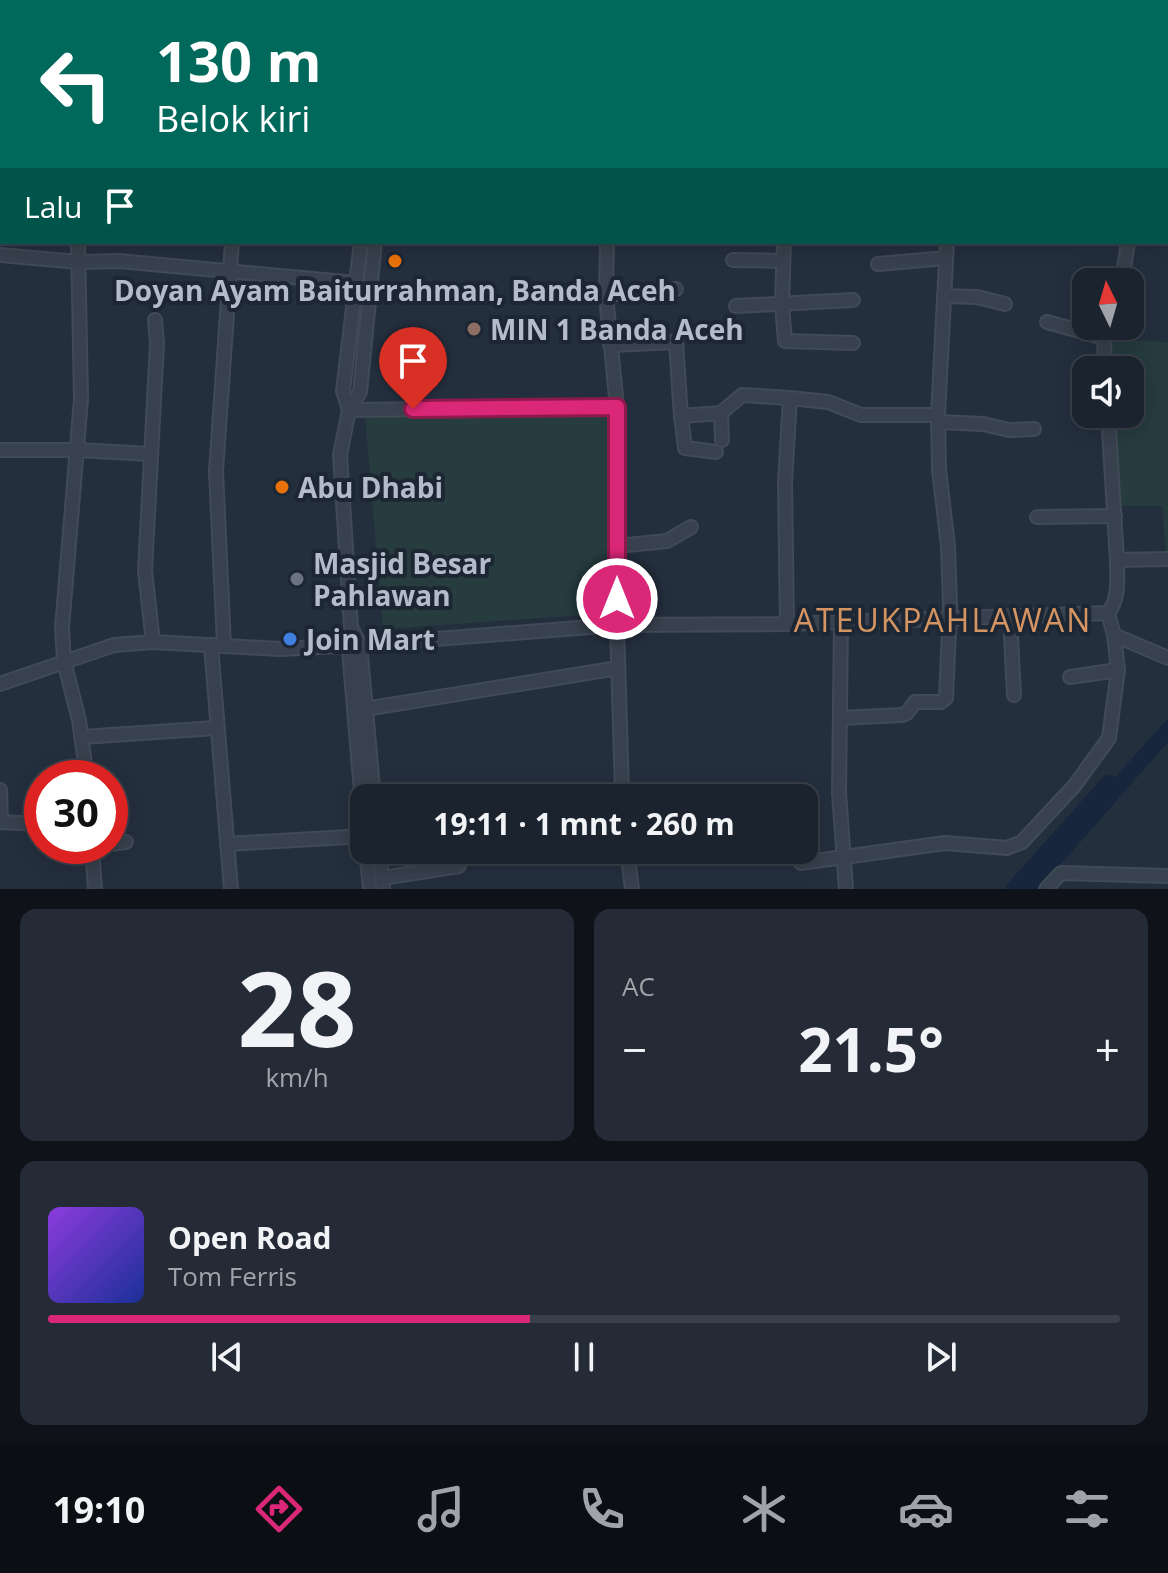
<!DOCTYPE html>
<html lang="id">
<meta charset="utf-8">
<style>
:root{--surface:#1b232e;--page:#242b36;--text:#f1f3f6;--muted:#a0a4aa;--line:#39404a;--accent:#db2777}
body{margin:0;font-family:"Open Sans",sans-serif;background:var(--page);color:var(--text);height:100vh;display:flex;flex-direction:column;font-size:30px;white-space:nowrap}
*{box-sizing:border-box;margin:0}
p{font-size:26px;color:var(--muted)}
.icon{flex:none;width:44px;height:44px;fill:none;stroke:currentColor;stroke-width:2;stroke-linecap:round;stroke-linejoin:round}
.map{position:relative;height:889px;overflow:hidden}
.sheet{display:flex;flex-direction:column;gap:20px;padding:20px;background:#0f1319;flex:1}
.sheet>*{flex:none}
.guide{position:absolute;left:0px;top:0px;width:1168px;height:244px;box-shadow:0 4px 20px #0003,0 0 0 2px var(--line);background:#00695c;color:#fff;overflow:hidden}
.needle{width:52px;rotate:355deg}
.controls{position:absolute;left:1072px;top:268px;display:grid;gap:16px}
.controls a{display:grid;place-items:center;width:72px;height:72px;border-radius:16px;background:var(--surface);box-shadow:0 4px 20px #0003,0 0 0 2px var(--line);font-size:40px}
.speed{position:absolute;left:24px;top:760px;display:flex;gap:16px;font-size:40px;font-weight:700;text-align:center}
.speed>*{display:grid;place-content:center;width:104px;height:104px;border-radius:50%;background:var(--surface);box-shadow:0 4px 20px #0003,0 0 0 2px var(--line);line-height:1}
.speed .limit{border:12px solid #d22;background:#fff;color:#111}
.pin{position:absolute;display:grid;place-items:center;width:68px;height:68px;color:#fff;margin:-82px -34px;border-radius:50% 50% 50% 0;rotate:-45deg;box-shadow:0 0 8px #0007}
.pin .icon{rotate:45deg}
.me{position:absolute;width:88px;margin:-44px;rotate:0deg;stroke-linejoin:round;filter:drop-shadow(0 0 6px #0008)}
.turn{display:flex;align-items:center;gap:28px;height:168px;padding:0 24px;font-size:36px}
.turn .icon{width:104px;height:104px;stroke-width:2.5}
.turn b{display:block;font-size:56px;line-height:68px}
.then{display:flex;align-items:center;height:76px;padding:0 24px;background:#0003;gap:16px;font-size:30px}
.big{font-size:60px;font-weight:700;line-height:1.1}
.sheet .widget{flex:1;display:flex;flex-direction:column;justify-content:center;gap:12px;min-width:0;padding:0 28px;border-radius:16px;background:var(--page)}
.sheet .dial{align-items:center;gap:0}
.dial b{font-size:104px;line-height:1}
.song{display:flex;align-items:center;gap:24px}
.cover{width:96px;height:96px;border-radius:12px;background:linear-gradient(135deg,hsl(270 70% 55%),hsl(230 70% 35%))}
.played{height:8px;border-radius:4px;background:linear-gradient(90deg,var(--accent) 45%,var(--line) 45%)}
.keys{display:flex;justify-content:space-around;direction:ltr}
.heat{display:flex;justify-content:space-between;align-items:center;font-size:44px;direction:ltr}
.sheet .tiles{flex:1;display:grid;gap:20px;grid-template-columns:1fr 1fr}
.widget:last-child{grid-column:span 2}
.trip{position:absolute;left:350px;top:784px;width:468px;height:80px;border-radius:16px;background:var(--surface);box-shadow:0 4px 20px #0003,0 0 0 2px var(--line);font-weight:700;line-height:80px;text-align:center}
.tabs{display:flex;height:128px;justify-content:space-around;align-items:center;background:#0b0e12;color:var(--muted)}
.tabs .icon{width:56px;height:56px}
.tabs .on{color:var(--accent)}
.tabs b{font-size:36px;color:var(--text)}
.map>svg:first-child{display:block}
.green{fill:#263c3f}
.water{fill:#17263c}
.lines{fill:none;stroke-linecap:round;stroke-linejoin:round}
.river{stroke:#17263c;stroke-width:18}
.minor-casing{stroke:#414a57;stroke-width:16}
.minor{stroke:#38414e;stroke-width:12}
.route-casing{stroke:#8e194d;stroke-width:20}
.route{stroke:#db2777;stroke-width:14}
.food-dot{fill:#e8710a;stroke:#1d2633;stroke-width:3}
.education-dot{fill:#8d6e63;stroke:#1d2633;stroke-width:3}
.worship-dot{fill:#6b7280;stroke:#1d2633;stroke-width:3}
.shop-dot{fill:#3f7fe0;stroke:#1d2633;stroke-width:3}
.labels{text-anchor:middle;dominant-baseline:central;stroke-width:8;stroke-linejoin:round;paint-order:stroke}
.poi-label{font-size:28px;font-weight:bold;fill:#b4bcc9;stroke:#1d2633;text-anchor:start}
.quarter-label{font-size:32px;letter-spacing:2px;fill:#d59563;stroke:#1d2633}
</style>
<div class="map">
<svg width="1168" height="889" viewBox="0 0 1168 889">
<rect width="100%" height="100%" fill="#242f3e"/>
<g class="green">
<polygon points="1109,340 1168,342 1168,553 1166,553 1162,506 1121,506 1114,414 1130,414 1130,370 1111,370"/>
<polygon points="609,405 614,613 383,629 365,414"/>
</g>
<polygon class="water" points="1168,718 1168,742 1039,889 1016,889"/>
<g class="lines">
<polyline class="river" points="1015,889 1109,784"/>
<g class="minor-casing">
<g id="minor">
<polyline points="92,0 92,2"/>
<polyline points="974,0 974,2"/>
<polyline points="154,2 155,0"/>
<polyline points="241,2 241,0"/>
<polyline points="384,2 385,0"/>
<polyline points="397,2 398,0"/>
<polyline points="619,2 619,0"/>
<polyline points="712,2 712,0"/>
<polyline points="0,45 2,45"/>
<polyline points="1166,105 1168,105"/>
<polyline points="78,242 81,399 62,628 64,661 79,720 87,778"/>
<polyline points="784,242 782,304 785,341 853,343"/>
<polyline points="0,255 78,262 119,261 356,283"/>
<polyline points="733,260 783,261"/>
<polyline points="878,264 946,258"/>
<polyline points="1122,282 1128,242"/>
<polyline points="606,295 676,289"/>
<polyline points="944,296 977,297 1005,304"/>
<polyline points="736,306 853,300"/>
<polyline points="1047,322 1104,338"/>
<polyline points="610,345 676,342 681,416 721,413 742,395 790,398"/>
<polyline points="1105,370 1104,338 1107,326"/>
<polyline points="349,410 617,407"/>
<polyline points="349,410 343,391 361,242"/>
<polyline points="721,413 722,440"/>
<polyline points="1108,414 1117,560 1168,559"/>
<polyline points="681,416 685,448 716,452"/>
<polyline points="938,422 983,424 1009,430 1034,429"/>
<polyline points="0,450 77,450 151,454"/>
<polyline points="1037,517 1115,516"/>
<polyline points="618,546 667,541 691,527"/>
<path d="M1108,613C1120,598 1117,578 1117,560"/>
<polyline points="1010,617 1014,695"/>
<polyline points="841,622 839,793 846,889"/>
<polyline points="787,624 785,482 790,398 828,402 861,415 938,415"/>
<polyline points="348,638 364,827"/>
<polyline points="153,642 145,571 157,343 155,320"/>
<polyline points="211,645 231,889"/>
<polyline points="224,645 216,471 232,242"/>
<polyline points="1070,677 1118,670"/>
<polyline points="0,684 114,645 153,642 280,649 360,645 617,625 787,624 1108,613 1114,635 1168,658"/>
<polyline points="365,709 618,668"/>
<polyline points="840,718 902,715 907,713 915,702 941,702 946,698 950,607 948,546 939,470 938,415 947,242"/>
<polyline points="82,737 216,728"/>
<polyline points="0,790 1,822"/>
<polyline points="374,798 360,645 351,627 340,455 349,410 360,392 375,242"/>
<polyline points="589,798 622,793 617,625 617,407 606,295 607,242"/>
<polyline points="0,822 42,824"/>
<polyline points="110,844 126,842"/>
<polyline points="227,844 364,836"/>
<polyline points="92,846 95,889"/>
<polyline points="366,850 370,889"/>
<polyline points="379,850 383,889"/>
<polyline points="627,850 632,889"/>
<polyline points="796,850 797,859 801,863 945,843 1007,848 1022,842 1075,785 1109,738 1118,670 1114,635"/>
<polyline points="382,878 459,866"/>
<polyline points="1046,889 1061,873 1168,876"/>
</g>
</g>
<use href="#minor" class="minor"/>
</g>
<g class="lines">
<g class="route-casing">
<polyline id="route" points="413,409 617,407 617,599"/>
</g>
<use href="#route" class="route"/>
</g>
<g class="food-dot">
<circle cx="395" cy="261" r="8"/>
<circle cx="282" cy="487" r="8"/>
</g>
<circle class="education-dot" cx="474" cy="329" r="8"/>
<circle class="worship-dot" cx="297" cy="579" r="8"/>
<circle class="shop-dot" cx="290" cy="639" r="8"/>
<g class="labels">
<g class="poi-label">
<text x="395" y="290" text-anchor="middle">Doyan Ayam Baiturrahman, Banda Aceh</text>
<text x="490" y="329">MIN 1 Banda Aceh</text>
<text x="298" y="487">Abu Dhabi</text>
<text x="313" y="563">Masjid Besar<tspan x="313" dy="32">Pahlawan</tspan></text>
<text x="306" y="639">Join Mart</text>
</g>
<g class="quarter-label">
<text x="943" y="619">ATEUKPAHLAWAN</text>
</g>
</g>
</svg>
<div class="controls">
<a><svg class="needle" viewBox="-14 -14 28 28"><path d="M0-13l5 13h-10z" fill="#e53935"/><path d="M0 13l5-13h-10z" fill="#a0a4aa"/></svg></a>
<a><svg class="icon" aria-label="sound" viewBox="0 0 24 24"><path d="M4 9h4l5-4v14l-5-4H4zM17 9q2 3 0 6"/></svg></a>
</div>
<div class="speed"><div class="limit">30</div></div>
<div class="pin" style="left:413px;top:409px;background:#d93025"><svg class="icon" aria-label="arrive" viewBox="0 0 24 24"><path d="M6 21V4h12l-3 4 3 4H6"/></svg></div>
<svg class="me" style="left:617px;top:599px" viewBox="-20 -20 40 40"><circle r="17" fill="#db2777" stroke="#fff" stroke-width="3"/><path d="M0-11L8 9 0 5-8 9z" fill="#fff"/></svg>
<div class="trip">19:11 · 1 mnt · 260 m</div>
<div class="guide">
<div class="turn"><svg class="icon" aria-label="left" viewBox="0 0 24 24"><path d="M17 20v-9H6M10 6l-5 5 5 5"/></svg><div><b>130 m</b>Belok kiri</div></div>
<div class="then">Lalu<svg class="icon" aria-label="arrive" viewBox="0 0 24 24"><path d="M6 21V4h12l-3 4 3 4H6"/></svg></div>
</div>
</div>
<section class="sheet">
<div class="tiles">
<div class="widget dial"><b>28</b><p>km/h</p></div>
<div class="widget"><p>AC</p>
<div class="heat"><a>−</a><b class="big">21.5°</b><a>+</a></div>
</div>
<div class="widget">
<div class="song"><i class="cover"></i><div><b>Open Road</b><p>Tom Ferris</p></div></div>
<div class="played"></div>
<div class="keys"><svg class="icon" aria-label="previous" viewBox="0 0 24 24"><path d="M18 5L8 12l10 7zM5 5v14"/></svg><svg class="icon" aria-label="pause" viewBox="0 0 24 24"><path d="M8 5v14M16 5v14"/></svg><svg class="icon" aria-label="next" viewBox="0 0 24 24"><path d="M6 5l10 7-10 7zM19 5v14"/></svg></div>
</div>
</div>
</section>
<nav class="tabs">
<b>19:10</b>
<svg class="icon on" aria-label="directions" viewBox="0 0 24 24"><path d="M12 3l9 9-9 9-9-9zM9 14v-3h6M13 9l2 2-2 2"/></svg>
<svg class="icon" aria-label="music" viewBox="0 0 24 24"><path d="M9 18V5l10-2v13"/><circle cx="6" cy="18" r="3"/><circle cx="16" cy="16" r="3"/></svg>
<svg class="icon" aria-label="phone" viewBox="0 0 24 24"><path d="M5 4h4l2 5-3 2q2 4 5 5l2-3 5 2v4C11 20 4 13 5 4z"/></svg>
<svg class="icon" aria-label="climate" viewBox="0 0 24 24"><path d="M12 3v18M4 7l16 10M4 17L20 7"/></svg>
<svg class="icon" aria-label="car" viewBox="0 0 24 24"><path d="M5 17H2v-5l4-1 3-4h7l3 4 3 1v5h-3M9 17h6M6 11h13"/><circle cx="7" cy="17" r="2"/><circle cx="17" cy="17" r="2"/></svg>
<svg class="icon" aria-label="filters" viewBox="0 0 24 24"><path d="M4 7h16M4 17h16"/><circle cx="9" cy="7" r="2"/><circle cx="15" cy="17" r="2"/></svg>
</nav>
